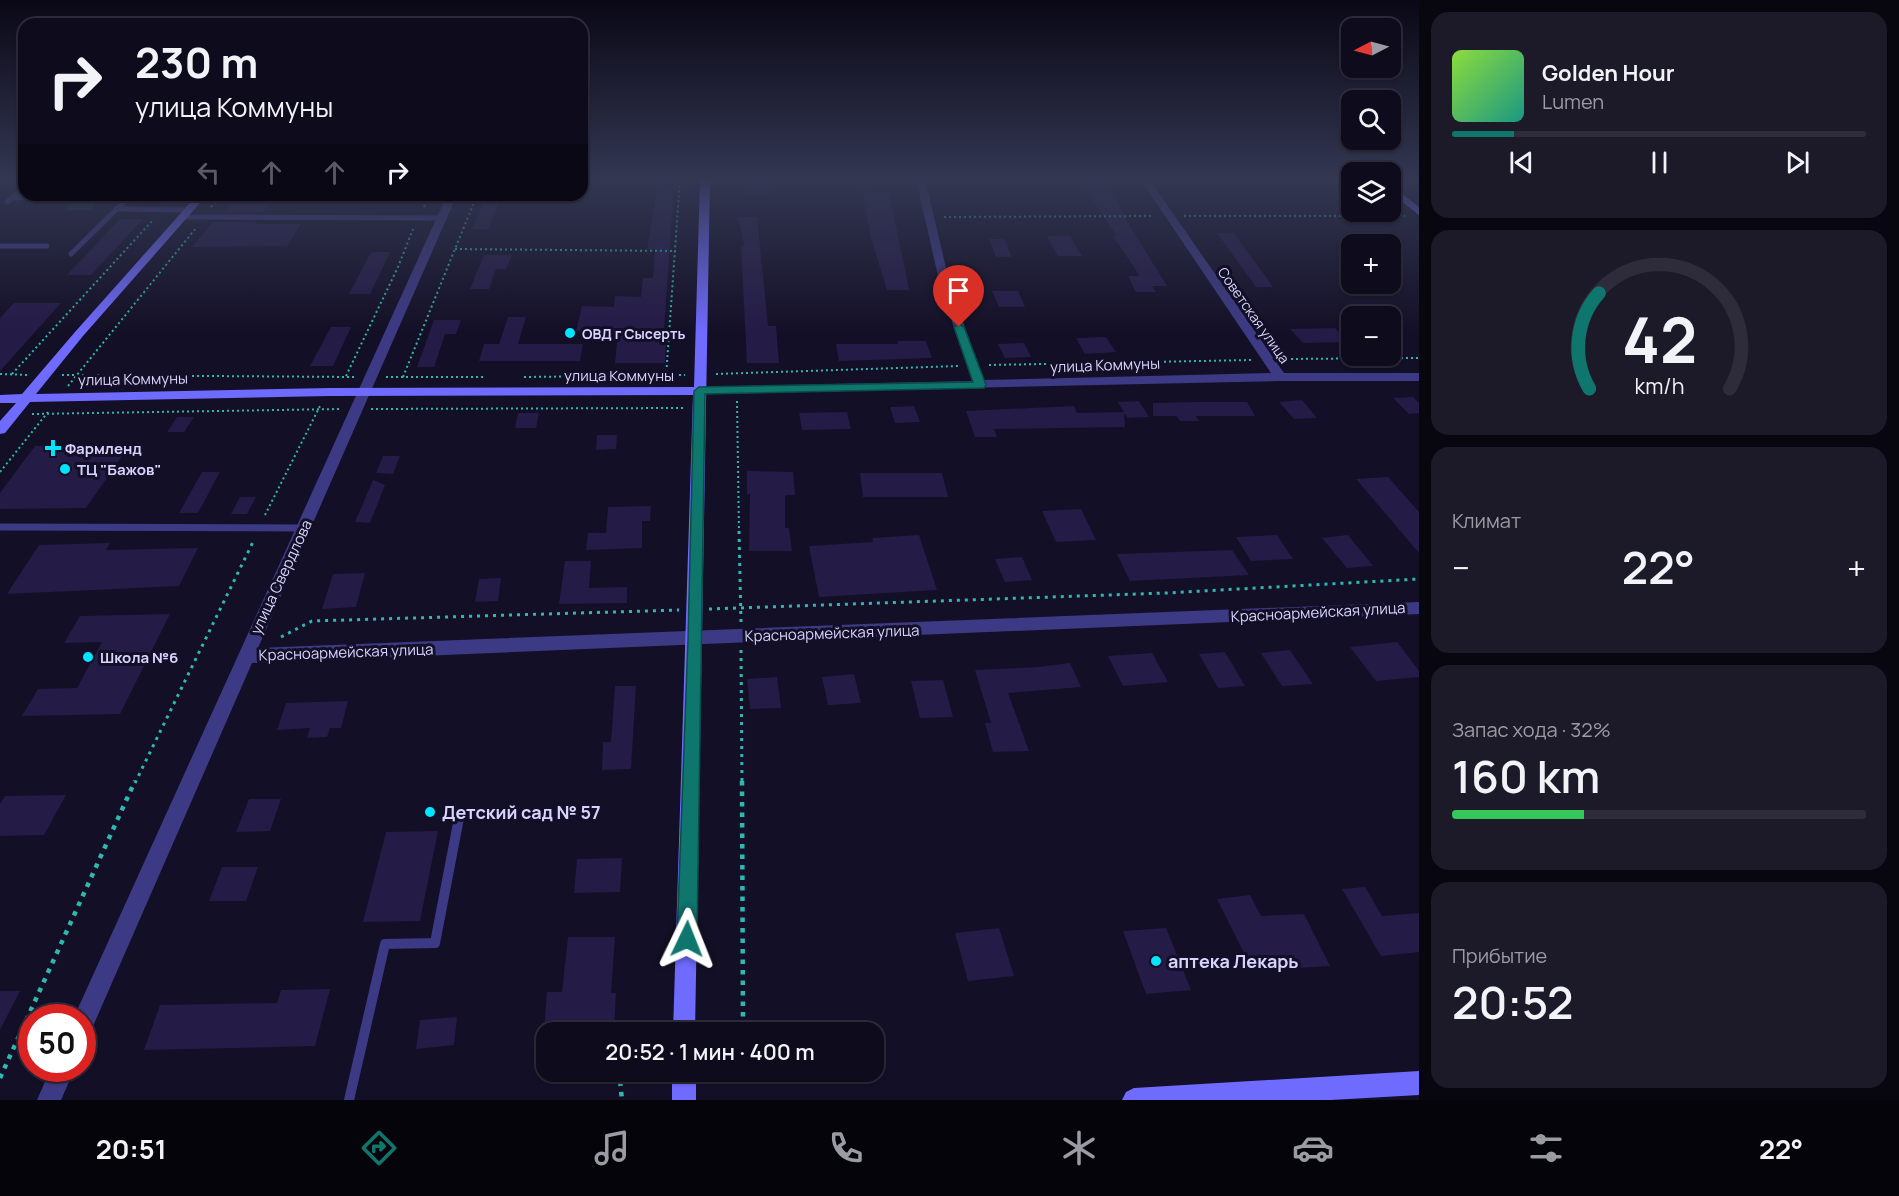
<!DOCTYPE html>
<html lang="ru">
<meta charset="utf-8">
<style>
:root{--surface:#0e0b1c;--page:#1c1929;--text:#f1f3f6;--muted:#9b9ba3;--line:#2e2b3b;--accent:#0f766e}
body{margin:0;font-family:Manrope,sans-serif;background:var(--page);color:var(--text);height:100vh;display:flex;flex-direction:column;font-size:22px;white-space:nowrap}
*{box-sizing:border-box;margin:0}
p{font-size:20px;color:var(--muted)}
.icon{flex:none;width:33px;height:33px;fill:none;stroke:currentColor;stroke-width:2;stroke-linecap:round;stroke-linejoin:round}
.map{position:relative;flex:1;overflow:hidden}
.panel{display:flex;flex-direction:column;gap:12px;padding:12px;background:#08060f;width:480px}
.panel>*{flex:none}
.top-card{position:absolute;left:18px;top:18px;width:570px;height:183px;border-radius:18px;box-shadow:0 2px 4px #0004,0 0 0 2px var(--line);background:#0e0b1c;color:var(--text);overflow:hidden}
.needle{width:39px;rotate:264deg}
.tools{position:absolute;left:1341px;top:18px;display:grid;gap:12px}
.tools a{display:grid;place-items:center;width:60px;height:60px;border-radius:12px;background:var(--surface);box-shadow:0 2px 4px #0004,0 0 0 2px var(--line);font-size:30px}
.speed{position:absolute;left:18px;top:1004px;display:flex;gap:12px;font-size:30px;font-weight:700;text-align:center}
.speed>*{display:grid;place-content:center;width:78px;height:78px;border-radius:50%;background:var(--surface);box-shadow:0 2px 4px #0004,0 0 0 2px var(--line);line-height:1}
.speed .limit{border:9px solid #d22;background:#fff;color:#111}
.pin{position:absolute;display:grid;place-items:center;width:51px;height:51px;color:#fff;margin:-62px -26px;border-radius:50% 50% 50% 0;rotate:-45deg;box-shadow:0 0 6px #0007}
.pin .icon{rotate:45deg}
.me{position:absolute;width:66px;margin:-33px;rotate:2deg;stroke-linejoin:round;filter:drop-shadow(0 0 4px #0008)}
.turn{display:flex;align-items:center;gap:21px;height:126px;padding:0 18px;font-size:27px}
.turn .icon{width:78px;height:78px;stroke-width:2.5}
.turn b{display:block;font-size:42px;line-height:51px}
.lanes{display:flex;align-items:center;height:57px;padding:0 18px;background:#0003;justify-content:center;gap:30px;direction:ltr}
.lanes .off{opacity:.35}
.big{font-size:45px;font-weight:600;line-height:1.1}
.panel .widget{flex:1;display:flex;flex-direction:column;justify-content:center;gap:9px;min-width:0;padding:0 21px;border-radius:18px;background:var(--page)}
.panel .dial{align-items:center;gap:0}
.dial svg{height:156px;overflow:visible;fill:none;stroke:var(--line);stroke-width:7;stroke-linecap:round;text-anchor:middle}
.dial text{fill:var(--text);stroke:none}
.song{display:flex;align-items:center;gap:18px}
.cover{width:72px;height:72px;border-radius:9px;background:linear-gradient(135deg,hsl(90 70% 55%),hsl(170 70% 35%))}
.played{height:6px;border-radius:3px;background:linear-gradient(90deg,var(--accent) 15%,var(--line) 15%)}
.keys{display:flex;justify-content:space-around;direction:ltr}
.heat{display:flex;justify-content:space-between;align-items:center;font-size:33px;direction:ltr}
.charge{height:9px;border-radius:4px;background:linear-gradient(90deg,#34c759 32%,var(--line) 0)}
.trip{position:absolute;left:536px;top:1022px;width:348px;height:60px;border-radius:18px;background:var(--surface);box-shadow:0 2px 4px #0004,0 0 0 2px var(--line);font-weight:600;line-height:60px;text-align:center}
.dock{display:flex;height:96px;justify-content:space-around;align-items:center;background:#06040b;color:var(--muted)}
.dock .icon{width:42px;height:42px}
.dock .selected{color:var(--accent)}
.dock b{font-size:27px;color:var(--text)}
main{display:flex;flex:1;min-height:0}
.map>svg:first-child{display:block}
.green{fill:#12302f}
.building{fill:#241b47}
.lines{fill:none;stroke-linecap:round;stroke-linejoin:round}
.path-far2{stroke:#2fb8b0;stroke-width:2;stroke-dasharray:2 3;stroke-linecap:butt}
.path-far1{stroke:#2fb8b0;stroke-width:3;stroke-dasharray:3 5;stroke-linecap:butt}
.path{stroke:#2fb8b0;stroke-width:4.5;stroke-dasharray:4.5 6;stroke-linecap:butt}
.lane-far2{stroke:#3d3a85;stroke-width:5}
.lane-far1{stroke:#3d3a85;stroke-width:7}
.lane{stroke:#3d3a85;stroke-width:10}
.street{fill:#3d3a85;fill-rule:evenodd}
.secondary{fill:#6f6bff;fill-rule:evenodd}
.route{fill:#0f766e;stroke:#0a4d48;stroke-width:1.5}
.poi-dot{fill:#00e5ff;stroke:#130f26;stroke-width:2}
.labels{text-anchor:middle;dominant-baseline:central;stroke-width:6;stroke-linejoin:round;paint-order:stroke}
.far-street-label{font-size:14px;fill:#d9d4ff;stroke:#130f26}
.far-poi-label{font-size:14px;font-weight:bold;fill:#d9d4ff;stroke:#130f26;text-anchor:start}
.street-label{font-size:15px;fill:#d9d4ff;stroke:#130f26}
.poi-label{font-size:15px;font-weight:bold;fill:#d9d4ff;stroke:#130f26;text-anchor:start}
.near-poi-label{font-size:18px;font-weight:bold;fill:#d9d4ff;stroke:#130f26;text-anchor:start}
</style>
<main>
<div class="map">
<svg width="1419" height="1100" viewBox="0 0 1419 1100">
<rect width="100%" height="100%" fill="#130f26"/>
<polygon class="green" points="80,195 105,195 90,210 65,210"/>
<g class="building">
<polygon points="745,179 769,179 771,195 746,195"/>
<polygon points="1082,179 1106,179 1131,228 1167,286 1152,286 1156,292 1136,292 1128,276 1140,276 1113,236 1117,236 1091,198"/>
<polygon points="658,186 674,186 663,345 666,345 665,363 615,363 618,332 576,331 582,306 614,307 615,296 641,297 643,278 653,278 655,249 647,249"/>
<polygon points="862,191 889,192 909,290 887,290 871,238"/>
<polygon points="239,195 276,195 263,212 226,212"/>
<polygon points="487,195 502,195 488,229 472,229"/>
<polygon points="738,217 757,217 768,326 776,326 779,363 747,363 741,246 744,246"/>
<polygon points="120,219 143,219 91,275 67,275"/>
<polygon points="213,222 256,222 255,224 301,224 287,246 192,247"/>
<polygon points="1217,233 1234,233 1273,287 1256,287"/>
<polygon points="1047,236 1070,236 1082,256 1058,256"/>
<polygon points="989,239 1004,239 1012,257 996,257"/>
<polygon points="371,252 390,252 370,294 349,294"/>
<polygon points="484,255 512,255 506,269 496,269 489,289 470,289"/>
<polygon points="992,291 1018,291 1025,307 999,307"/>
<polygon points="14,303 61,303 0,371 0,318"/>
<polygon points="508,317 526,317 518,344 583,344 580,361 479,361 484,344 499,344"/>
<polygon points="434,320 461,320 456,334 445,334 434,367 417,367"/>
<polygon points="331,327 351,327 333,366 310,366"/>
<polygon points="1335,328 1348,342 1303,343 1290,329"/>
<polygon points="1106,337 1116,352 1085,354 1076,338"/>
<polygon points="898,341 926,341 932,358 839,361 836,344 898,344"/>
<polygon points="1024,343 1031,357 1005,358 998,344"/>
<polygon points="1413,397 1419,403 1419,413 1409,414 1393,398"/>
<polygon points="1302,400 1317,418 1294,419 1279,402"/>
<polygon points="1139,401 1149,417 1128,418 1124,413 1125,427 994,429 997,437 975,437 966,411 1074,406 1077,413 1124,412 1118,402"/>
<polygon points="1196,402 1247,402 1255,416 1196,416 1199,421 1180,421 1176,416 1153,416 1153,403"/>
<polygon points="914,406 920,422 895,423 890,407"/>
<polygon points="847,412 851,429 802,430 799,413"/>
<polygon points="518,413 539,413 536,428 515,428"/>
<polygon points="177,417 194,417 184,432 167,432"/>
<polygon points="597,435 617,435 616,449 596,450"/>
<polygon points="35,446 129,446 86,508 0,509 0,493"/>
<polygon points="383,456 400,456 393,474 376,473"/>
<polygon points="747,471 793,472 795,495 785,495 785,528 789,528 792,551 749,551 750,494 747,494"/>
<polygon points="202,472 220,472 198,513 179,513"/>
<polygon points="860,473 942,473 948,497 863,497"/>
<polygon points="1388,477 1419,512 1419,553 1356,479"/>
<polygon points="373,480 385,485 370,523 355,522"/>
<polygon points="240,497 256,497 247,514 231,514"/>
<polygon points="651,506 650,521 642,521 642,548 586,550 588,533 606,533 608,507"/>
<polygon points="1081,509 1096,540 1056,542 1042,511"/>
<polygon points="919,535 937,590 819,597 809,546 873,542 872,538"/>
<polygon points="1277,535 1293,559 1251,561 1236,537"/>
<polygon points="1348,535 1373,566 1347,568 1322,538"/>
<polygon points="110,543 106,550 198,548 179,586 7,594 39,545"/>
<polygon points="1232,550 1249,575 1130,581 1117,554"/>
<polygon points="1022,557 1032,580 1005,582 995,559"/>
<polygon points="565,561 591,561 589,588 627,587 627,603 559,604"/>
<polygon points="365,573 356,607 322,609 333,574"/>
<polygon points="501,578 498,601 475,602 479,579"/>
<polygon points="170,614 120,714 22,716 38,689 77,688 102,642 64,643 80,616"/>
<polygon points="1397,642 1419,671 1419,677 1376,681 1350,647"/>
<polygon points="1290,650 1313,684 1282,686 1261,653"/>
<polygon points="1225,652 1245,686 1218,688 1199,654"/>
<polygon points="1152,653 1168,682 1123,686 1108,656"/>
<polygon points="1070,663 1081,687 1008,693 1029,751 993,752 985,723 991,723 975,670 1038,667"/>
<polygon points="854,674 861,703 828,705 822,677"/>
<polygon points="777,677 781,708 750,709 747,679"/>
<polygon points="943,680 953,717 920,718 911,681"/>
<polygon points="615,686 636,686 631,769 602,770 603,742 611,742"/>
<polygon points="348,701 341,728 330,728 327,737 307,738 310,728 277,730 286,703"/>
<polygon points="66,795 44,835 0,836 0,804 5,796"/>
<polygon points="249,799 281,799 270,831 236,832"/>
<polygon points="438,831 420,921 363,922 386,832"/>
<polygon points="622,858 620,892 574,893 577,859"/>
<polygon points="222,867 258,867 246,901 209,901"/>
<polygon points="1365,887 1382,916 1419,913 1419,952 1381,956 1342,889"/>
<polygon points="1250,895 1261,916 1304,914 1330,966 1296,968 1293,963 1252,969 1217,899"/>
<polygon points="999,928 1014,976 968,981 955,933"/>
<polygon points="1166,928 1191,990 1146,994 1123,931"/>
<polygon points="568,937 615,937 611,993 616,993 614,1032 544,1032 547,992 562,992"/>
<polygon points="330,989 315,1046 144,1050 160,1005 277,1003 281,990"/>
<polygon points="0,991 20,991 0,1030"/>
<polygon points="457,1017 454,1045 416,1049 420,1020"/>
</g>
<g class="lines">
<g class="path-far2">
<polyline points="211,207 221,195"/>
<polyline points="424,207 429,195"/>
<polyline points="1184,216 1405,216"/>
<polyline points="944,217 1153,216"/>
<polyline points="455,249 676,251"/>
<polyline points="1286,359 1419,358"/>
<polyline points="989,365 1252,360"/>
<polyline points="0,374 28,375"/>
<polyline points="12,374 153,220"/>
<polyline points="716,374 958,366"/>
<polyline points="62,375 355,377"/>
<polyline points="346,376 398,267 413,229"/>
<polyline points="386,377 484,377"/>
<polyline points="403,377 477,195"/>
<polyline points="524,377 685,375"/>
<polyline points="666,377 680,179"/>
<polyline points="68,386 196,228"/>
<polyline points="737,401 739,533"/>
<polyline points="371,409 685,408"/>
<polyline points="32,414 340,409"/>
<polyline points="0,472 48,412"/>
<polyline points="265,515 320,406"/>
</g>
<g class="path-far1">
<polyline points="739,531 741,622"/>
<polyline points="709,609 1166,593 1419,579"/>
<polyline points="281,637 312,621 679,610"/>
<polyline points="741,650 742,783"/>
<polyline points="135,783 254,540"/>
</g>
<g class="path">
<polyline points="742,781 743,1032"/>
<polyline points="619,1071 622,1100"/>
<polyline points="0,1078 135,781"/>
</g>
<g class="lane-far2">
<polyline points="12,198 72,195"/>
<polyline points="7,202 24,188"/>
<polyline points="116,209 189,210"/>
<polyline points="183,217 442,218"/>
<polyline points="0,246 47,246"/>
<polyline points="71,254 131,195"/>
</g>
<polyline class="lane-far1" points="0,527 304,528"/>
<polyline class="lane" points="349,1100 385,944 435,943 459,818"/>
<g class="street">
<polygon points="916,179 925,179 951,289 984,380 1271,373 1140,179 1149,179 1284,373 1419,373 1419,381 1280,381 695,394 693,391 699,387 972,381 941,289"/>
<polygon points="447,195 457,195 258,648 1419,602 1419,614 252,663 90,1033 82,1036 82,1017 74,1017"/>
<polygon points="51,1068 75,1068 61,1100 37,1100"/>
</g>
<g class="secondary">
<polygon points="700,179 710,179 695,1032 673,1032 693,395 330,396 30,402 5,433 0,434 0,421 16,403 0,403 0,395 22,394 75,332 197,195 207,195 83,336 36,394 330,388 694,387"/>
<polygon points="1390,184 1419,207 1419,215 1390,192"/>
<rect x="672" y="1071" width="24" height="29"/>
<polygon points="1419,1071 1419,1095 1331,1100 1122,1100 1126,1092 1134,1088"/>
</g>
</g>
<linearGradient id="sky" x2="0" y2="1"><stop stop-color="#0a0815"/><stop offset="0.54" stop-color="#333752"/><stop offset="1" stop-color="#333752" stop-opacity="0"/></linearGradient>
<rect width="1419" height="333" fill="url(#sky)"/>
<polygon class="route" points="959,324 964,327 986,385 984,388 705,394 697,939 694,946 687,948 680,946 677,939 688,639 694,391 699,387 973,382 954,327"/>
<g class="poi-dot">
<circle cx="570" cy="333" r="6"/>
<path d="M50 439h6v6h6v6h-6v6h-6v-6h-6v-6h6z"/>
<circle cx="65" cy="469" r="6"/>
<circle cx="88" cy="657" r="6"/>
<circle cx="430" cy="812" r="6"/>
<circle cx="1156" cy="961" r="6"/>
</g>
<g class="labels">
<g class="far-street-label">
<text transform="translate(1254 315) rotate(55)">Советская улица</text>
</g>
<g class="far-poi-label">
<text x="582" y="333">ОВД г Сысерть</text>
</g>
<g class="street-label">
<text transform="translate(1105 365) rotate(-2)">улица Коммуны</text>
<text x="619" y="375">улица Коммуны</text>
<text transform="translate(133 379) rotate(-1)">улица Коммуны</text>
<text transform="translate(281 577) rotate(-65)">улица Свердлова</text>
<text transform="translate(1318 612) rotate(-3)">Красноармейская улица</text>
<text transform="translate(832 633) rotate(-2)">Красноармейская улица</text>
<text transform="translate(346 652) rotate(-2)">Красноармейская улица</text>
</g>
<g class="poi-label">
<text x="65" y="448">Фармленд</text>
<text x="77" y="469">ТЦ "Бажов"</text>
<text x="100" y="657">Школа №6</text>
</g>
<g class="near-poi-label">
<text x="442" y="812">Детский сад № 57</text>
<text x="1168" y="961">аптека Лекарь</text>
</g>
</g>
</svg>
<div class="tools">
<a><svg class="needle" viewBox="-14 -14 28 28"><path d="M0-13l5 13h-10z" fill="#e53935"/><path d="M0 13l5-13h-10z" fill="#9b9ba3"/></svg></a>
<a><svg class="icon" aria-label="search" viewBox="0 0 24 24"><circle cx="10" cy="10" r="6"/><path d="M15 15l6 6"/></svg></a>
<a><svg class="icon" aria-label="layers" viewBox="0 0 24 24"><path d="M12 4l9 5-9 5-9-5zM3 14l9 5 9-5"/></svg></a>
<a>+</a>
<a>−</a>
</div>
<div class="speed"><div class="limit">50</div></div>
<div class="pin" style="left:959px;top:327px;background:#d93025"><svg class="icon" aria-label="arrive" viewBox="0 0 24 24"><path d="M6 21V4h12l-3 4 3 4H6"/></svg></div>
<svg class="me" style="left:687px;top:939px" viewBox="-20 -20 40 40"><path d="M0-17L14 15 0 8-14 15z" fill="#0f766e" stroke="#fff" stroke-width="4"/></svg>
<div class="trip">20:52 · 1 мин · 400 m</div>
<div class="top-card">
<div class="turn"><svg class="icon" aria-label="right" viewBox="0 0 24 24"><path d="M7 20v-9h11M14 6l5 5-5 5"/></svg><div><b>230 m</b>улица Коммуны</div></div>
<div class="lanes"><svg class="icon off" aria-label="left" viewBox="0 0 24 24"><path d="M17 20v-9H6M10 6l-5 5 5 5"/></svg><svg class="icon off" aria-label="ahead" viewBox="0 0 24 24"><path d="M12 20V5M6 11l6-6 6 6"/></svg><svg class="icon off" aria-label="ahead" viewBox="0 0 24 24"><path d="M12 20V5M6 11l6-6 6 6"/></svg><svg class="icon" aria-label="right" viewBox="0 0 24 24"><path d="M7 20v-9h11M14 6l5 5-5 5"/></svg></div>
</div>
</div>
<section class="panel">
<div class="widget">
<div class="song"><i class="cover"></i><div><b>Golden Hour</b><p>Lumen</p></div></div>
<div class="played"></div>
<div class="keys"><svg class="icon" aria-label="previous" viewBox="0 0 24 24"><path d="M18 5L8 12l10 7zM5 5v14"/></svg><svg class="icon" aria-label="pause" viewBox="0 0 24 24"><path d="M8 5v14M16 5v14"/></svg><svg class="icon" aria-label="next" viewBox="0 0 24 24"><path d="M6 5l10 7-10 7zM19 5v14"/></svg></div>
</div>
<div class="widget dial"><svg viewBox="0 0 100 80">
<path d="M14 69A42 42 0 1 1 86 69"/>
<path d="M14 69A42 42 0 0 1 19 20" stroke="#0f766e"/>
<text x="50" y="56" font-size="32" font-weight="700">42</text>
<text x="50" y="72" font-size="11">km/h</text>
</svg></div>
<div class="widget"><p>Климат</p>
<div class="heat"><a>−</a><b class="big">22°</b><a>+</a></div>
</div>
<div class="widget"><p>Запас хода · 32%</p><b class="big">160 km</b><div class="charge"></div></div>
<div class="widget"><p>Прибытие</p><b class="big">20:52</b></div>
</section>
</main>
<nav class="dock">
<b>20:51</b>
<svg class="icon selected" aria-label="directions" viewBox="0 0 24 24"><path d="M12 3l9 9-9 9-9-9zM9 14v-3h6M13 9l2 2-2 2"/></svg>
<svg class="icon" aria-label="music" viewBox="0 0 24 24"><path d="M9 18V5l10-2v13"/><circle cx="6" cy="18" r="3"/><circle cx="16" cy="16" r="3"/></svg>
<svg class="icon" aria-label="phone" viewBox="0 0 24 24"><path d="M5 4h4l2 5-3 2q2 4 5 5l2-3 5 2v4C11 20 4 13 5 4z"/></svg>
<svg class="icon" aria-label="climate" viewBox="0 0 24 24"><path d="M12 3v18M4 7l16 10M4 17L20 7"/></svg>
<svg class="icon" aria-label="car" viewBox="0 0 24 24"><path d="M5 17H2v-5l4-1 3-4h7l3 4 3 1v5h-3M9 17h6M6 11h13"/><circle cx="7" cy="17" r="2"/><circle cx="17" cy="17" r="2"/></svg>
<svg class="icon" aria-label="filters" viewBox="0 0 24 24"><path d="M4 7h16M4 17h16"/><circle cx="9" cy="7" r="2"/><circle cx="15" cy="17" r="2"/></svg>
<b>22°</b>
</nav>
